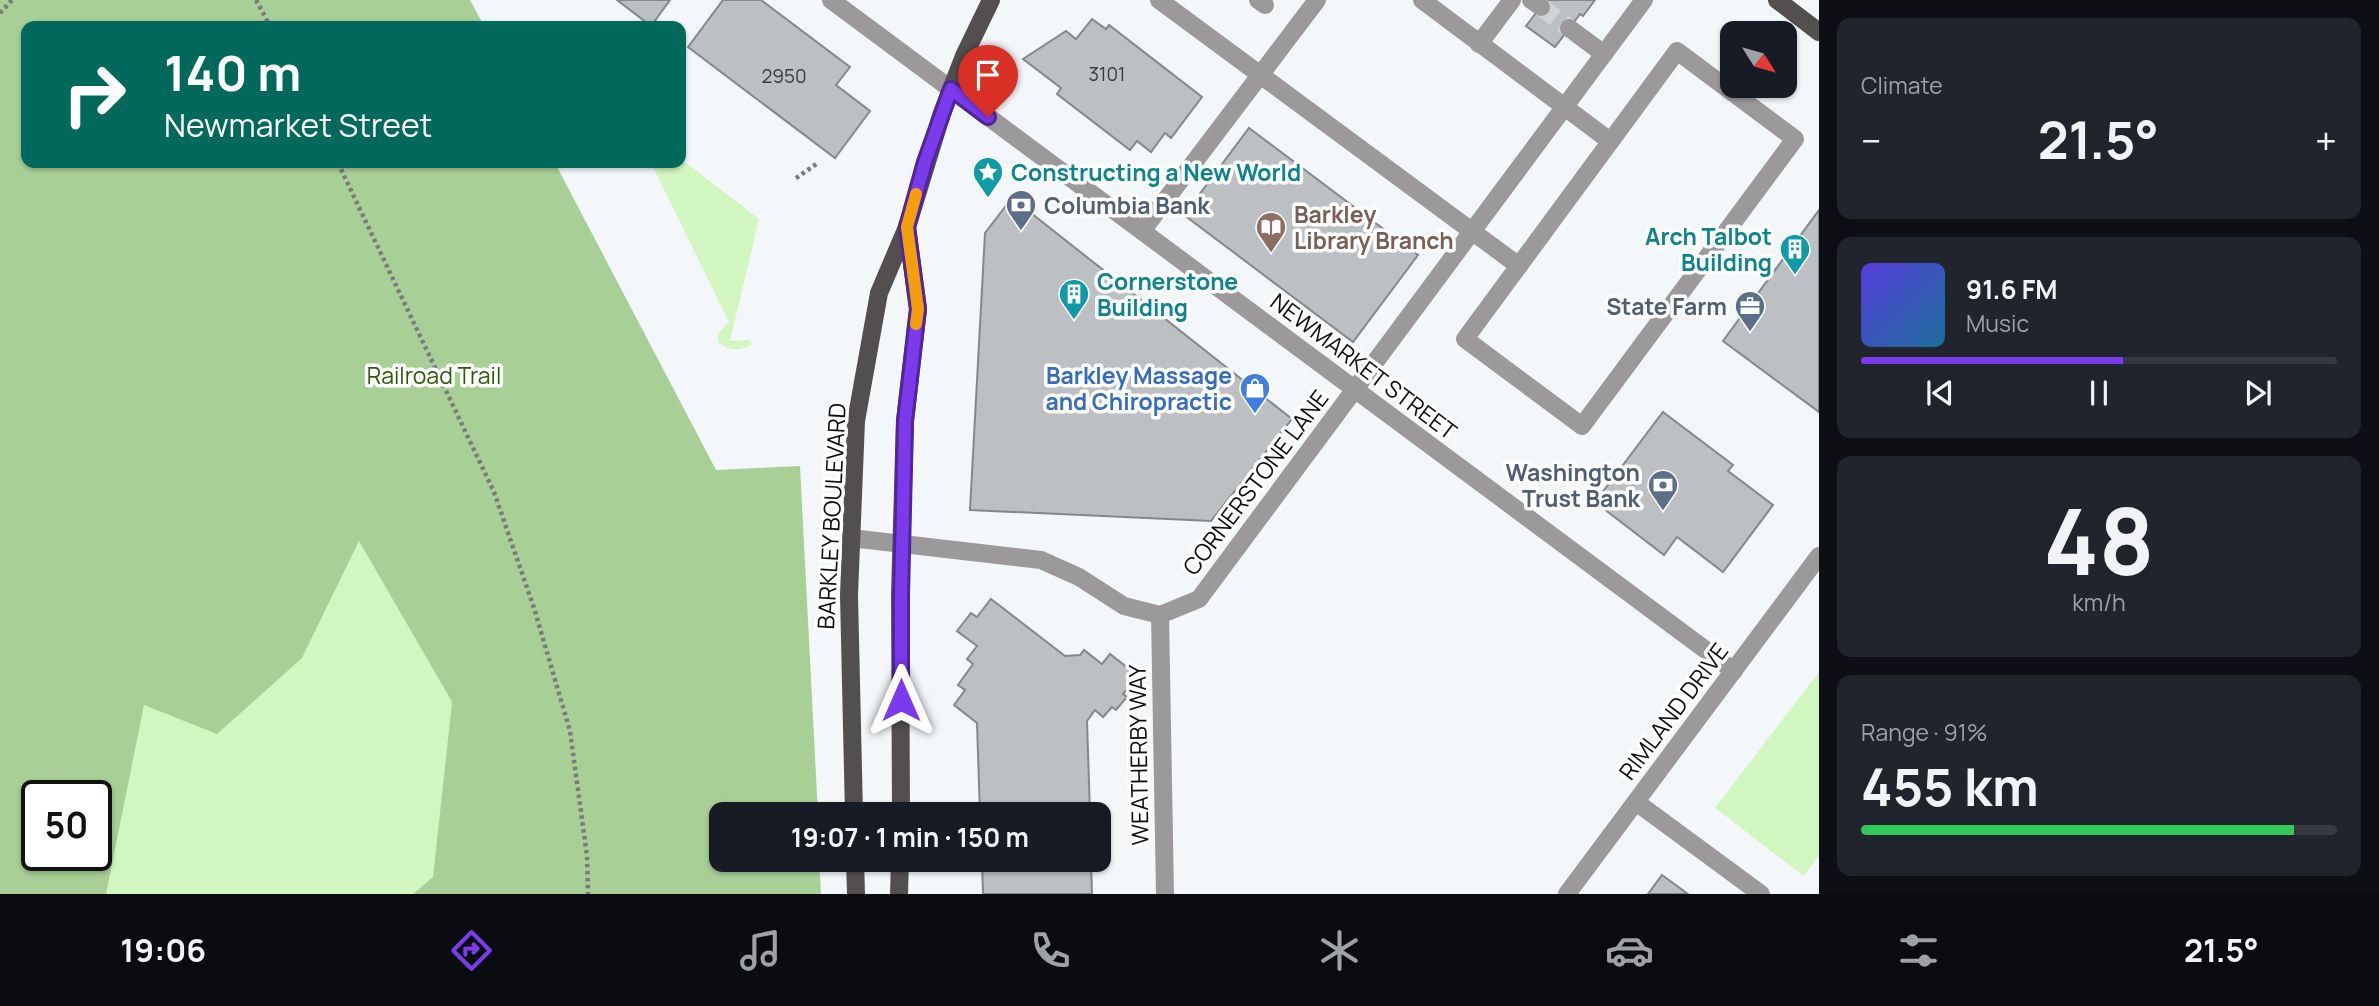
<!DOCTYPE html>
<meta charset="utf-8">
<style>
:root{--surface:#171b24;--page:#20242c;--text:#f1f3f6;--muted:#9ea1a6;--line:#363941;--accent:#7c3aed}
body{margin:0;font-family:Manrope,sans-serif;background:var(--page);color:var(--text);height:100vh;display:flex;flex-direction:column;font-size:26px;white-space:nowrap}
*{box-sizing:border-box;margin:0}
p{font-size:23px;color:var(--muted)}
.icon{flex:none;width:38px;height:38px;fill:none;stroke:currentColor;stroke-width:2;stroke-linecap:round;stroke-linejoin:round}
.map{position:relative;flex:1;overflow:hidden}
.drawer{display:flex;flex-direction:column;gap:18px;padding:18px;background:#0d0f14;width:560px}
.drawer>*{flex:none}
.hud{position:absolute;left:21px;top:21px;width:665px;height:147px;border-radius:14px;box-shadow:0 2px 5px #0004;background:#00695c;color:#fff;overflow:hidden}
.needle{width:46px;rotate:127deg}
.buttons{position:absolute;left:1720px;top:21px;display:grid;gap:14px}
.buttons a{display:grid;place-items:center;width:77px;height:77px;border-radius:14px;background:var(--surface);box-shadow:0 2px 5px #0004;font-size:35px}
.speed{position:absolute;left:21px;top:780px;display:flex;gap:14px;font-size:35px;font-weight:700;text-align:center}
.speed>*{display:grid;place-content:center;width:91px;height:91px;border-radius:50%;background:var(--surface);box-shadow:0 2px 5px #0004;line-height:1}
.speed .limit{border:4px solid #111;border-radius:10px;background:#fff;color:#111}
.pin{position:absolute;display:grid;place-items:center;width:60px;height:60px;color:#fff;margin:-72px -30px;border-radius:50% 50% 50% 0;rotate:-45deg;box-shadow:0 0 7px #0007}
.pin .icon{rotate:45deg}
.me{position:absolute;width:77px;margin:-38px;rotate:0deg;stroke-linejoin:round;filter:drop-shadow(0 0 5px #0008)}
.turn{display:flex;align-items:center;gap:24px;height:147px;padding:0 28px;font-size:32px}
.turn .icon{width:91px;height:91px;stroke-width:2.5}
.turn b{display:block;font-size:49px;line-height:60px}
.big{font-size:52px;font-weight:700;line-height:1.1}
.drawer .tile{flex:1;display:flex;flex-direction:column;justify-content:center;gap:10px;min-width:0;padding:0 24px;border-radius:14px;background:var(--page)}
.drawer .dial{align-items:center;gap:0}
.dial b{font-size:91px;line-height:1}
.song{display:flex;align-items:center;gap:21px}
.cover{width:84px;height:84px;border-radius:10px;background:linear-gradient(135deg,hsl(250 70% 55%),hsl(200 70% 35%))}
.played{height:7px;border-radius:4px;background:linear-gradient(90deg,var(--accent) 55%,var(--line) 55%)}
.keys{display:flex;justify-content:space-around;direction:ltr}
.heat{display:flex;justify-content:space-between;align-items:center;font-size:38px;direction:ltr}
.charge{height:10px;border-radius:5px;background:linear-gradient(90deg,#34c759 91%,var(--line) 0)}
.trip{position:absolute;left:709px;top:802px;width:402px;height:70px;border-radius:14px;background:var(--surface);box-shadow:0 2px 5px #0004;font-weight:700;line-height:70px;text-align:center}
.menu{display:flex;height:112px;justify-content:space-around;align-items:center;background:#090b0e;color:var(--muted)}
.menu .icon{width:49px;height:49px}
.menu .current{color:var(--accent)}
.menu b{font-size:32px;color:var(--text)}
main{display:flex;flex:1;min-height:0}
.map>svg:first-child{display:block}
.green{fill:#d1f6bf}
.forest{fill:#a8cf95;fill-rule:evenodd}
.building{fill:#bcc0c3;stroke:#84888b;stroke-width:2}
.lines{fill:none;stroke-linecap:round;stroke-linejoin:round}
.minor-tunnel{stroke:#d0d4d7;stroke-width:18;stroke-dasharray:18 9;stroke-linecap:butt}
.path{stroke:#797c7e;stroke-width:4.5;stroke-dasharray:3.5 3.5;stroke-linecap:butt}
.minor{stroke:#9c999a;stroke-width:18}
.major{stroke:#534f4f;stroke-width:18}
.route-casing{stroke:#51269a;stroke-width:18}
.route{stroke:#7c3aed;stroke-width:12}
.slow{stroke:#f59e0b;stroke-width:12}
.labels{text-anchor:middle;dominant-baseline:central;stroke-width:7;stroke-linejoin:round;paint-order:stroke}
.number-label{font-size:19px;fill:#393a3d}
.culture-label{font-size:23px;font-weight:bold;fill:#0d838f;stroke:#fff;text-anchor:start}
.service-label{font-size:23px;font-weight:bold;fill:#4e5e75;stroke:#fff;text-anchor:end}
.education-label{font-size:23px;font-weight:bold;fill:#785e54;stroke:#fff;text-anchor:start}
.street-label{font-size:23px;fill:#0d0e10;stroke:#fff}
.park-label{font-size:23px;fill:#2d5b09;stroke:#fff}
.shop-label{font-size:23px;font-weight:bold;fill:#366cbe;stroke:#fff;text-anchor:end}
</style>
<main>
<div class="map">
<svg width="1819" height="894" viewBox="0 0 1819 894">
<rect width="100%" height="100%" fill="#f3f7fa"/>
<g class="green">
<path d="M681,159L759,219L730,341L749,340L752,344C739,352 729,351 718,342V334L729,322L651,163H681Z"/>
<polygon points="359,541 452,702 433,878 413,894 106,894 144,704 302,658"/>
<polygon points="1819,672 1819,855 1804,876 1715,808"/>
</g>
<path class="forest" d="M0,0H470L484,26H26V163H555L716,470L800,466L818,814H721V859H819L821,894H413L433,877L452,702L359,541L302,658L217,734L144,705L106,894H0ZM37,796H96V856H37Z"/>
<g class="building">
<polygon points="617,0 670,0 651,26"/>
<polygon points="723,0 761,0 850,67 836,85 870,111 835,158 688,47"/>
<polygon points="1546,0 1595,0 1583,16 1580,14 1555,47 1526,26"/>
<polygon points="1092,19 1106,29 1109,25 1202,97 1171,138 1165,133 1151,152 1137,141 1130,150 1057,94 1061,88 1023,59 1066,31 1076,39"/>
<polygon points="1249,128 1418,255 1353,342 1184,215"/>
<polygon points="1012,198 1292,419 1211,521 970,510 985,233"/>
<polygon points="1819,210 1819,412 1723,341"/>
<polygon points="1663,412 1733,465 1728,471 1773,505 1723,572 1677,537 1664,555 1595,502"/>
<polygon points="991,599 1065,656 1080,655 1084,650 1102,664 1110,654 1138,676 1123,694 1127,697 1116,710 1112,707 1103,717 1095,710 1087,721 1090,814 980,814 977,723 954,705 965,690 958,685 973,664 967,659 977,646 957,631 971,613 977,617"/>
<polygon points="982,859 1091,859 1092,894 983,894"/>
<polygon points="1662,875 1688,894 1648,894"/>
</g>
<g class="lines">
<polyline class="minor-tunnel" points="1541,7 1569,28"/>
<g class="path">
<polyline points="256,0 270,26"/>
<polyline points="0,13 12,0"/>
<polyline points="338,163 494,492 534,608 570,731 587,856 588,894"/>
<polyline points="796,178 818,163"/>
</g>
<g class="minor">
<polyline points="831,0 1734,671"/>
<polyline points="1159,0 1519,266"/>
<polyline points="1258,0 1265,5"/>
<polyline points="1422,0 1610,141"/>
<polyline points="1531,0 1541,7"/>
<polyline points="1569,28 1604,54"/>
<polyline points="1479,44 1512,0"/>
<polygon points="1677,51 1795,139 1582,426 1465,339"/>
<polyline points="1142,231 1317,0"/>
<polyline points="851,538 1041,560 1079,577 1124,606 1160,615 1199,599 1644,0"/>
<polyline points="1160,615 1165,894"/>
<polyline points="1636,802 1761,894"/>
<polyline points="1567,894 1819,556"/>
</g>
<g class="major">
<polyline points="1777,0 1819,32"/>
<polyline points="854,814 849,595 856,421 879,293 907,227 942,113 964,56 991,0"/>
<polyline points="901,814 900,595 905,421 918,309 907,227"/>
<polyline points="855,859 856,894"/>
<polyline points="899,894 900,859"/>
</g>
</g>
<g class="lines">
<g class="route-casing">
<polyline id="route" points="901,700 901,596 905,421 918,309 907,227 925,162 951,89 988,117"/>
</g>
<use href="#route" class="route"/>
<polyline class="slow" points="916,194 907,227 918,309 916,324"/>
</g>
<defs>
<g id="sight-pin" transform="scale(1.575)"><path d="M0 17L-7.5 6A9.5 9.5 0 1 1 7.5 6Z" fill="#0f9aa8" stroke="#fff"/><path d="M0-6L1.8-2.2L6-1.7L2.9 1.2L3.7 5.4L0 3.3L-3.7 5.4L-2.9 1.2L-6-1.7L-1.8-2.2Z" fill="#fff"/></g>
<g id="bank-pin" transform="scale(1.575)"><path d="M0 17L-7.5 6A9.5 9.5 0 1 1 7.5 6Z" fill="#5c6f8a" stroke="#fff"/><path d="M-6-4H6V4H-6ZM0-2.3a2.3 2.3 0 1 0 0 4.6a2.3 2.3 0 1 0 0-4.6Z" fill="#fff"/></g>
<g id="library-pin" transform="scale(1.575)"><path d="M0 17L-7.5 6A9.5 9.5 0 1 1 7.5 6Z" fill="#8d6e63" stroke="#fff"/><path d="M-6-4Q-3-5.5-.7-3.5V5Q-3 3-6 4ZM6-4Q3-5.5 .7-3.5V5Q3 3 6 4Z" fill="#fff"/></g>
<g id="building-pin" transform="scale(1.575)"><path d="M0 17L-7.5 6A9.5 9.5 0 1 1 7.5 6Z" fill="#0f9aa8" stroke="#fff"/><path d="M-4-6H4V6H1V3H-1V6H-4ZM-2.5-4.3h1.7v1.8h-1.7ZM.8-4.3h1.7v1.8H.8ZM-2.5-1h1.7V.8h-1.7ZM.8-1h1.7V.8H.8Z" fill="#fff"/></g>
<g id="office-pin" transform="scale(1.575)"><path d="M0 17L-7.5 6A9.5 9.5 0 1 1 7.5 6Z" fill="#5c6f8a" stroke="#fff"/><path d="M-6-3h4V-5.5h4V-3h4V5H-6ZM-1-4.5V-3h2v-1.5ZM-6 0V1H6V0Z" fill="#fff"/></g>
<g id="shop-pin" transform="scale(1.575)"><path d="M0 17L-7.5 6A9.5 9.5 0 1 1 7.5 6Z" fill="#3f7fe0" stroke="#fff"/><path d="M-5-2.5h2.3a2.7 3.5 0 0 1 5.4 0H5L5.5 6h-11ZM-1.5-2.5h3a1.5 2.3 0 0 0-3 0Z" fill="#fff"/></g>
</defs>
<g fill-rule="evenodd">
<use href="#sight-pin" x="988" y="172"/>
<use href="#bank-pin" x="1021" y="205"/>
<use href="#library-pin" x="1271" y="227"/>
<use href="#building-pin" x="1795" y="249"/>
<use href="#building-pin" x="1074" y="294"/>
<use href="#office-pin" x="1750" y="306"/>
<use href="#shop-pin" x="1255" y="388"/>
<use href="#bank-pin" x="1663" y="485"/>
</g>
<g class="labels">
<g class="number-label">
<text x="1107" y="74">3101</text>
<text x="784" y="76">2950</text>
</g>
<g class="culture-label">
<text x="1011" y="172">Constructing a New World</text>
<text x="1772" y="236" text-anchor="end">Arch Talbot<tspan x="1772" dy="26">Building</tspan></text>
<text x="1097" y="281">Cornerstone<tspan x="1097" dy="26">Building</tspan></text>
</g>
<g class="service-label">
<text x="1044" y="205" text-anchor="start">Columbia Bank</text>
<text x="1727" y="306">State Farm</text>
<text x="1640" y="472">Washington<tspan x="1640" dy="26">Trust Bank</tspan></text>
</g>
<g class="education-label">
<text x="1294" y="214">Barkley<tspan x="1294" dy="26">Library Branch</tspan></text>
</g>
<g class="street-label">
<text transform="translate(1364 366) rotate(37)">NEWMARKET STREET</text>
<text transform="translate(1255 482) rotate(-53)">CORNERSTONE LANE</text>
<text transform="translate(831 516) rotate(-87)">BARKLEY BOULEVARD</text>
<text transform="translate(1673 711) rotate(-53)">RIMLAND DRIVE</text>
<text transform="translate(1138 755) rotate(-91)">WEATHERBY WAY</text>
</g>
<g class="park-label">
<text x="434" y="375">Railroad Trail</text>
</g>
<g class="shop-label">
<text x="1232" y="375">Barkley Massage<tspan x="1232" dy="26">and Chiropractic</tspan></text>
</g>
</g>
</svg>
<div class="buttons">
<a><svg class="needle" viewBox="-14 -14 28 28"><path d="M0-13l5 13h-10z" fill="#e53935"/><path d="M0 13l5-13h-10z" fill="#9ea1a6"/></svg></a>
</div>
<div class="speed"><div class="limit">50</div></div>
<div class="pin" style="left:988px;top:117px;background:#d93025"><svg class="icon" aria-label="arrive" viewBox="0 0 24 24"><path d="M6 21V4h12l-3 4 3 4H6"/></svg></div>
<svg class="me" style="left:901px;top:700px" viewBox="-20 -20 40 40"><path d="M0-17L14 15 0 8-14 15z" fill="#7c3aed" stroke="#fff" stroke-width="4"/></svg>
<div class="trip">19:07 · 1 min · 150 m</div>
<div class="hud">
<div class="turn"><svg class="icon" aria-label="right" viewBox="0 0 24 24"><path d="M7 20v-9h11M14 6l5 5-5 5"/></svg><div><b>140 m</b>Newmarket Street</div></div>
</div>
</div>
<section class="drawer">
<div class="tile"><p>Climate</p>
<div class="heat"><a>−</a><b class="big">21.5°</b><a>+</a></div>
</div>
<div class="tile">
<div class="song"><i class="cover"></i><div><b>91.6 FM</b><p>Music</p></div></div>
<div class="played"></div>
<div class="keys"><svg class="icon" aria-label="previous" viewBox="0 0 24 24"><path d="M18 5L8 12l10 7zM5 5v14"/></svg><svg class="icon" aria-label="pause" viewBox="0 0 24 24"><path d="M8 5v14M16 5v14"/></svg><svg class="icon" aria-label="next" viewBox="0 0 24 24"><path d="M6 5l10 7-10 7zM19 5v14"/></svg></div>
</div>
<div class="tile dial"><b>48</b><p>km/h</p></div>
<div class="tile"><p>Range · 91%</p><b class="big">455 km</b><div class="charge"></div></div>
</section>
</main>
<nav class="menu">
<b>19:06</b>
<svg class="icon current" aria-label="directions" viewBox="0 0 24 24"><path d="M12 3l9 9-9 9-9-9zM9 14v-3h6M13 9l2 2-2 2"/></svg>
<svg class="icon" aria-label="music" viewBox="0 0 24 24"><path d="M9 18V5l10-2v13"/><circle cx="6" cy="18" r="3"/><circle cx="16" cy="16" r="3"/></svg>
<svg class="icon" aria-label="phone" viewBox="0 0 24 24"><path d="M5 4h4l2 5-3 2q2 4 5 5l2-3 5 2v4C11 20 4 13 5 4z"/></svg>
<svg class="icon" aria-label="climate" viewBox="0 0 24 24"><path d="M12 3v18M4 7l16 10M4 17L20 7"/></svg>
<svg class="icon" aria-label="car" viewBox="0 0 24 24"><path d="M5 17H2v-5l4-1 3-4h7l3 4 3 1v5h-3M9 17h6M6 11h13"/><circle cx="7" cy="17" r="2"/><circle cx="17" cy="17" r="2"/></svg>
<svg class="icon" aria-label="filters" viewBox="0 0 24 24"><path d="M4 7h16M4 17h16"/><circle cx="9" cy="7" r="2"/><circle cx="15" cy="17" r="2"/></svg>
<b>21.5°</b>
</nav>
